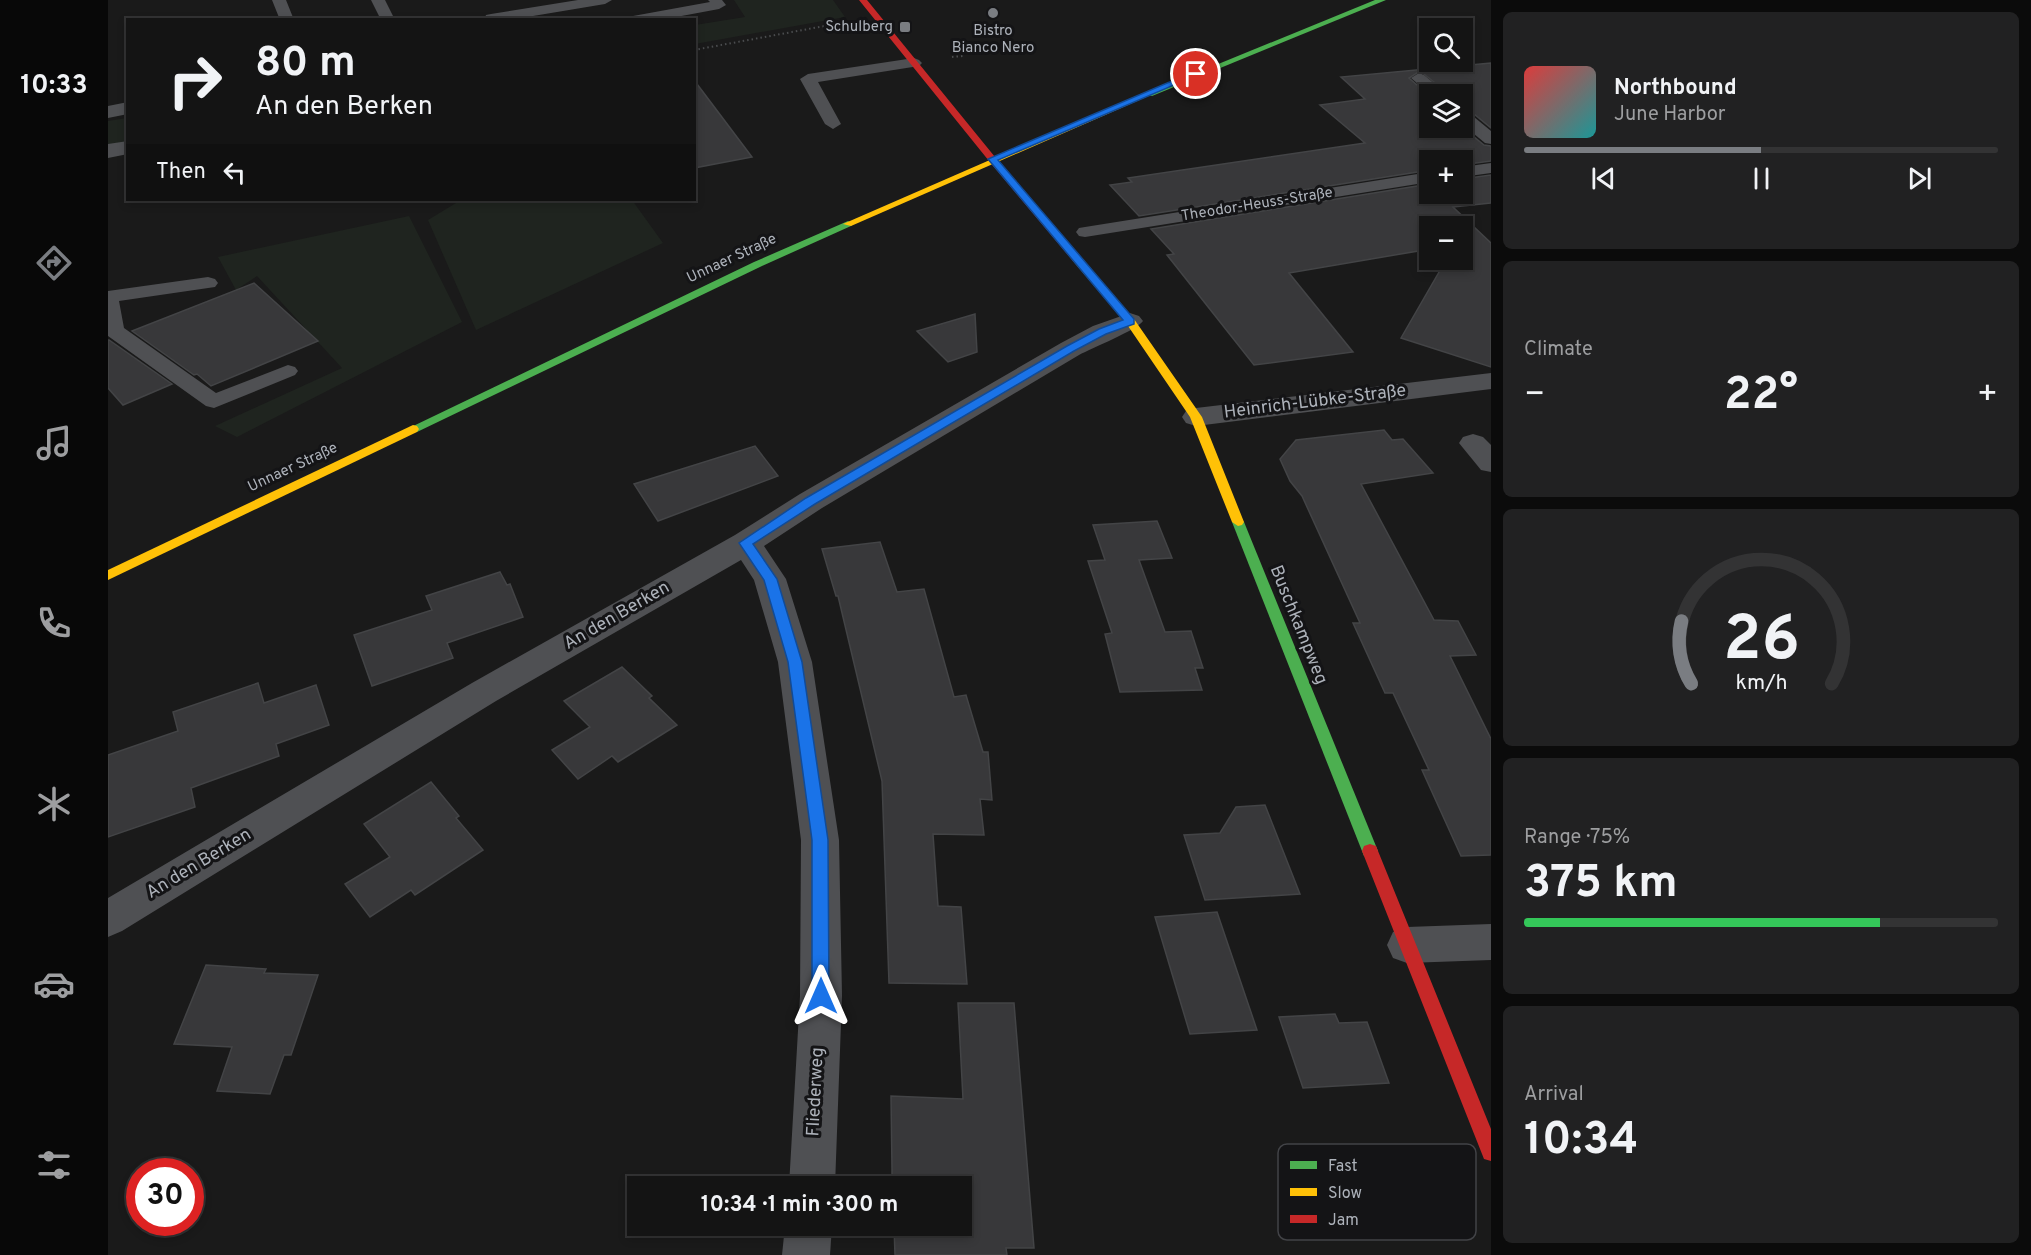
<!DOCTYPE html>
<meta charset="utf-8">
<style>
:root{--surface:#141414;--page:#212122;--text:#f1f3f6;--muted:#9d9ea0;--line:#333334;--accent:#7a7d82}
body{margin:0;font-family:Overpass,sans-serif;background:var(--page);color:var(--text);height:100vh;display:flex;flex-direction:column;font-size:22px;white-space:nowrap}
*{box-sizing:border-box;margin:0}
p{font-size:20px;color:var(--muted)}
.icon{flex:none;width:33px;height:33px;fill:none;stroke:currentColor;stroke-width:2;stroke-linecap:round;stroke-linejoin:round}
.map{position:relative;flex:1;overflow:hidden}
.drawer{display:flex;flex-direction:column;gap:12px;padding:12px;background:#0b0b0b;width:540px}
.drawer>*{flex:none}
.guide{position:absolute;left:18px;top:18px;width:570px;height:183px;border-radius:0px;box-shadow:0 3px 9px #0003,0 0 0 2px var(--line);background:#141414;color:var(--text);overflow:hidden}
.buttons{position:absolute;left:1311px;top:18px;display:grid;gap:12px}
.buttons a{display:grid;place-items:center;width:54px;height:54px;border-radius:0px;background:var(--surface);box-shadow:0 3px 9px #0003,0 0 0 2px var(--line);font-size:30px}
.speed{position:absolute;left:18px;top:1158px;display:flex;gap:12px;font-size:30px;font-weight:700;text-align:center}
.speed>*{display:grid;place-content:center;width:78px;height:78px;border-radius:50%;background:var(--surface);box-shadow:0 3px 9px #0003,0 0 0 2px var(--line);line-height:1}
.speed .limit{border:9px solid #d22;background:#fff;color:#111}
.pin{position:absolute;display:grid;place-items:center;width:51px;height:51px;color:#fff;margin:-26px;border:3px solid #fff;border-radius:50%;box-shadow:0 2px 6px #0007}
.me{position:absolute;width:66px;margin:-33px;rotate:0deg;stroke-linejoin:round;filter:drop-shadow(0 0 4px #0008)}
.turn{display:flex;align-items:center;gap:21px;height:126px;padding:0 30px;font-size:27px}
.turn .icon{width:78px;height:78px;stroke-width:2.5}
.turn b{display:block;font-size:42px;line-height:51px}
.then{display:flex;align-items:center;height:57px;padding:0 30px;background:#0003;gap:12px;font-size:22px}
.big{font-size:45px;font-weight:700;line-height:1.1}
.drawer .widget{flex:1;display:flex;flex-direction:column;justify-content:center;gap:9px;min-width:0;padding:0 21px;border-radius:9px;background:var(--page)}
.drawer .dial{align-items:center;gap:0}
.dial svg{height:156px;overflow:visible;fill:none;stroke:var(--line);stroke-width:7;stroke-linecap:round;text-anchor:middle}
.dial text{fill:var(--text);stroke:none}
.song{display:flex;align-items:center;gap:18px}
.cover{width:72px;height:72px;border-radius:9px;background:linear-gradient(135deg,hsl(0 70% 55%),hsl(180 70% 35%))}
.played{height:6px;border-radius:3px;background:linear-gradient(90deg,var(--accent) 50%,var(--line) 50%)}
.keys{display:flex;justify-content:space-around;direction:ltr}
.heat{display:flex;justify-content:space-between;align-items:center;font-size:33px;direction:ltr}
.charge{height:9px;border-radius:4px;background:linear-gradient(90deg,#34c759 75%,var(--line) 0)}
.trip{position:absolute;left:519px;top:1176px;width:345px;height:60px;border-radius:0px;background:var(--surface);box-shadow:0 3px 9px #0003,0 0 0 2px var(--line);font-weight:700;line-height:60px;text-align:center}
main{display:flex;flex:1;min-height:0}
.tabs{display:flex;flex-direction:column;width:108px;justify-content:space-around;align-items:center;background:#080808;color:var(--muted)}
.tabs .icon{width:42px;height:42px}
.tabs .active{color:var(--accent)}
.tabs b{font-size:27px;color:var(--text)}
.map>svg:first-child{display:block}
.green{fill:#1f241f}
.building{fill:#38383a;stroke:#434446;stroke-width:1.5}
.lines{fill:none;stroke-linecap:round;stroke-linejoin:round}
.path{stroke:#4a4c4e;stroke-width:2;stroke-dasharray:1.5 3;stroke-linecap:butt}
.lane{fill:#4f5053;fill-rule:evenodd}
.street{fill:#4f5053;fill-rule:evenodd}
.fast{fill:#4caf50;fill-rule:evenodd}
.slow{fill:#ffc107;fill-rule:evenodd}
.jam{fill:#c62828;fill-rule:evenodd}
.route{fill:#1a73e8;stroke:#114b97;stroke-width:1.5}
.poi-dot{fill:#7a7d82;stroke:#141416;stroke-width:2}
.labels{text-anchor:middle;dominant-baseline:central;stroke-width:6;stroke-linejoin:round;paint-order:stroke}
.far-poi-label{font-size:15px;fill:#adb2ba;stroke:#141416;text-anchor:end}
.far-street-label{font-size:15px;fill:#adb2ba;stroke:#141416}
.street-label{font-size:18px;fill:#adb2ba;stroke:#141416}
.key{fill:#141416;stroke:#424347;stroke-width:1.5}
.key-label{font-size:16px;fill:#adb2ba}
</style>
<main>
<nav class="tabs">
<b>10:33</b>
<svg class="icon active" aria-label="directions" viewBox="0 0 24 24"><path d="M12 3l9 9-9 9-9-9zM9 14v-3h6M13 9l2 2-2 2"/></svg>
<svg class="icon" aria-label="music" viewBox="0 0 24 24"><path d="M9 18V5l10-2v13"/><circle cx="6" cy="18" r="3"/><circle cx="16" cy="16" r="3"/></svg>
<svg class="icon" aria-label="phone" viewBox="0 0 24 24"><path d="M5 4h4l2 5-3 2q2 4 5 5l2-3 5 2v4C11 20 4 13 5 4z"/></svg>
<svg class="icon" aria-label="climate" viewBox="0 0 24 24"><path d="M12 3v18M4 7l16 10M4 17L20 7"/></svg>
<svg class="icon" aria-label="car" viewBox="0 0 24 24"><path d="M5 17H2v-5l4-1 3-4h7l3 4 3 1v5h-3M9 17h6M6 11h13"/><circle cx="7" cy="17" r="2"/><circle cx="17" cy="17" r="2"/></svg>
<svg class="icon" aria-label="filters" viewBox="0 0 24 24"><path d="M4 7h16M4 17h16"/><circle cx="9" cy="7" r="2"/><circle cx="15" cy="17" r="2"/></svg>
</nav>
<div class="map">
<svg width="1383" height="1255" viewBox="0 0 1383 1255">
<rect width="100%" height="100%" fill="#1a1a1a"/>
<g class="green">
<polygon points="626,0 725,0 737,17 587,44 587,25 637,17"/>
<polygon points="19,118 19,144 0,148 0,121"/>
<polygon points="370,200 524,200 555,243 368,330 320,220 348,203"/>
<polygon points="301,216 354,322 129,437 107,426 234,368 149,276 128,290 110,257"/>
</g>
<g class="building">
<polygon points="1383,63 1383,128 1361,110 1354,108 1354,94 1341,94 1312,71 1301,78 1322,96 1322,128 1354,127 1376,145 1383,146 1383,161 1354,165 1354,160 1322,160 1322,170 1031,216 1002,185 1024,182 1020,178 1257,143 1212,105 1257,99 1233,77"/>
<polygon points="586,80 644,157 586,168"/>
<polygon points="1383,175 1383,203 1345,207 1383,243 1383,367 1293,338 1338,260 1354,260 1354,226 1322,226 1322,249 1181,273 1245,352 1146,365 1059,255 1066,254 1043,229 1322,184 1322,194 1354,194 1354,179"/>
<polygon points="146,283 210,341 103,386 89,374 86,375 24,331"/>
<polygon points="867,314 869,352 840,362 809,331"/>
<polygon points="0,340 1,340 64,384 15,405 0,388"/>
<polygon points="1276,430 1284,440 1295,439 1325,473 1253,484 1326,620 1350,621 1368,655 1342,656 1383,739 1383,855 1353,856 1314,770 1321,770 1285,693 1277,693 1245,623 1252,623 1194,496 1182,481 1172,459 1188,440"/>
<polygon points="647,446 670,476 550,521 526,484"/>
<polygon points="1049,521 1064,558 1031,560 1057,632 1083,631 1095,668 1087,668 1094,690 1012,692 997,634 1004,633 980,561 997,560 985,525"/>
<polygon points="772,542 789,592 816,589 846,697 858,695 875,752 880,752 884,800 872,799 876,835 825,834 830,906 853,907 859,984 781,983 774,781 730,596 728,596 714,549"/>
<polygon points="392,572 399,585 402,584 415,617 339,643 345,658 264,686 246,635 324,610 318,596"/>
<polygon points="514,667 544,696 541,698 569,725 510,762 504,756 470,779 444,750 482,727 456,701"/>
<polygon points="150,683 156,703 208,685 221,725 168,744 171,756 83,788 87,807 0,837 0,755 70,731 65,712"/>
<polygon points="323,782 351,816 348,818 375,850 307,895 303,890 262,917 237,884 282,857 256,824"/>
<polygon points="1157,805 1192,894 1097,900 1076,835 1112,833 1128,807"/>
<polygon points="1109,912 1149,1030 1082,1034 1047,917"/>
<polygon points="98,965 158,969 156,973 210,975 183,1055 176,1055 162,1094 109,1091 124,1047 66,1044"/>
<polygon points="850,1003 906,1003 926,1248 898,1248 899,1255 787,1255 786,1226 854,1226 854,1186 784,1186 784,1169 783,1096 855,1099"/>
<polygon points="1227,1014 1231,1023 1259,1022 1281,1083 1195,1088 1171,1017"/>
</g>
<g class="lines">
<g class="path">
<polyline points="586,50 733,23"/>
<polyline points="844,57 855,56"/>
</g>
<g class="lane">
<polygon points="164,0 178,0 186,20 172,20"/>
<polygon points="263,0 277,0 287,20 273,20"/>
<polygon points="470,0 504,0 497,4 401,20 376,20 378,15 383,14"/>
<polygon points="600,0 614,0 618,5 611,9 552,20 518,20 525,16 602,2"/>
<polygon points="806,58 811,60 814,63 811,66 710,82 733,124 725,129 717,124 692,79 700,74"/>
<polygon points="1311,73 1316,75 1339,94 1322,94 1303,78"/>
<polygon points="1354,110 1360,112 1383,131 1383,144 1377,143 1354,124"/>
<polygon points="1383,163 1383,173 1354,177 1354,167"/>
<polygon points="1322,172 1322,182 977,237 971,236 968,232 971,228 977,227"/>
<polygon points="100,277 107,279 110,283 107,287 11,301 16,328 108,393 180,365 187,367 190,371 187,375 106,408 98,406 0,336 0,291"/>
</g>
<g class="street">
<polygon points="20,102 20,114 0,118 0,106"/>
<polygon points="20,141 20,154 0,158 0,144"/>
<path d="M1022,313L1031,316L1035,321C1029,330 984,348 971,355L714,508L656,546L678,579L704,662L731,840L734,996L727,1186H681L692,996L693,840L670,662L646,580L633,560L388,701L14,931L0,937V898L364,683L627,535L692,494L953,343L985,326Z"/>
<polygon points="1383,373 1383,389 1088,426 1078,423 1074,417 1078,411 1088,408"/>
<polygon points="1365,434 1375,437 1383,445 1383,472 1373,470 1351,443 1355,437"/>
<polygon points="1383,924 1383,960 1299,963 1285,958 1279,945 1285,932 1299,927"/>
<polygon points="677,1226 724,1226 722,1255 674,1255"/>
</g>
<g class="fast">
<polygon points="1267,0 1278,0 1044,96 1037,94"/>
<polygon points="740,221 745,224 743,226 654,266 309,432 301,432 299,429 646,262"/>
<polygon points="1130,518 1136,522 1270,851 1268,856 1262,858 1256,856 1254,851 1124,522"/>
</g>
<g class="slow">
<polygon points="1038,92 1045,94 743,226 735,224"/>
<polygon points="969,256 973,257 1026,319 1094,417 1136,522 1134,525 1130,526 1124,522 1082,417 1018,323 965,261 964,259"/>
<polygon points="305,425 309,426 311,429 309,432 0,580 0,570"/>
</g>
<g class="jam">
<polygon points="751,0 759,0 887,157 973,257 973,261 965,261 881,161"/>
<polygon points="1262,844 1268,846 1270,851 1383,1129 1383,1161 1376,1159 1254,851 1256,846"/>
</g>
</g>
<polygon class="route" points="1085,72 1092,74 890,160 1026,319 1026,324 998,334 966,351 707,504 645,544 669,579 694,662 720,840 721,996 719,1002 713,1004 707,1002 704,996 704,840 680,662 656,580 631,543 698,498 959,346 991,329 1015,320 880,159"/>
<g class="poi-dot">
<circle cx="885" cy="13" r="6"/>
<rect x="791" y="21" width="12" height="12" rx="3"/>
</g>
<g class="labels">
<g class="far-poi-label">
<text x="785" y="27">Schulberg</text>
<text x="885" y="31" text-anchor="middle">Bistro<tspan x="885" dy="17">Bianco Nero</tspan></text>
</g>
<g class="far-street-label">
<text transform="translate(1149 205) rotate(-9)">Theodor-Heuss-Straße</text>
<text transform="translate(624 259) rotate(-25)">Unnaer Straße</text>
<text transform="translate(185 468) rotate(-25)">Unnaer Straße</text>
</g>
<g class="street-label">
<text transform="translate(1207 402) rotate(-7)">Heinrich-Lübke-Straße</text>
<text transform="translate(509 616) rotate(-30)">An den Berken</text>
<text transform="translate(1190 625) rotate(68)">Buschkampweg</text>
<text transform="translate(91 864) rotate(-31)">An den Berken</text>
<text transform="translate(708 1092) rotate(-87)">Fliederweg</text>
</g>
</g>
<rect x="1170" y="1144" width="198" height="96" rx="9" class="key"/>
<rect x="1182" y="1161" width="27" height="8" fill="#4caf50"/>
<rect x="1182" y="1188" width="27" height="8" fill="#ffc107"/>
<rect x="1182" y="1215" width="27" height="8" fill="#c62828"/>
<g class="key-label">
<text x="1220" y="1171">Fast</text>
<text x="1220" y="1198">Slow</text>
<text x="1220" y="1225">Jam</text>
</g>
</svg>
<div class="buttons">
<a><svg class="icon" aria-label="search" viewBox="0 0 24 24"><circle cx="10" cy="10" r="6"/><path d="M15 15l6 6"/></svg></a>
<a><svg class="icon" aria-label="layers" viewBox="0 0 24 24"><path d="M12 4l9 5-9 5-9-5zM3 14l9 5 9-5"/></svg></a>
<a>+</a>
<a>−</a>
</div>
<div class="speed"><div class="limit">30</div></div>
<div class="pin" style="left:1088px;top:74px;background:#d93025"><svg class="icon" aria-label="arrive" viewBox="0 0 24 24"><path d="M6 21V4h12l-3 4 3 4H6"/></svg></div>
<svg class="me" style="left:713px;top:996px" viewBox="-20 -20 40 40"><path d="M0-17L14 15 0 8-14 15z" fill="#1a73e8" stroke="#fff" stroke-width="4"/></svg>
<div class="trip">10:34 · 1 min · 300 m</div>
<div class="guide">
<div class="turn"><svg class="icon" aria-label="right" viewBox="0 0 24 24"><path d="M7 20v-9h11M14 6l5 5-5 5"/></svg><div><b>80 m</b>An den Berken</div></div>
<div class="then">Then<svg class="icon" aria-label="left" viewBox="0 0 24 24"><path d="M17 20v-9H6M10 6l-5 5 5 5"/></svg></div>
</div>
</div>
<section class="drawer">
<div class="widget">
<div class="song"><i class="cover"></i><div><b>Northbound</b><p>June Harbor</p></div></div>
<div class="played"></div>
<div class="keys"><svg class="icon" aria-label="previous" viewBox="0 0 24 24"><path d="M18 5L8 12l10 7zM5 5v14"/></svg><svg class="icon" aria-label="pause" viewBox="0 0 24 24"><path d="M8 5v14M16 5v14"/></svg><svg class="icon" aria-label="next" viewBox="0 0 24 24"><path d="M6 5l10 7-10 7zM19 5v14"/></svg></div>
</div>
<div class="widget"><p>Climate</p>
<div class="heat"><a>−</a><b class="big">22°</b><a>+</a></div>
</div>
<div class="widget dial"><svg viewBox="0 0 100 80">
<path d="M14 69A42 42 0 1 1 86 69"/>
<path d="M14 69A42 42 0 0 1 9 37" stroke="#7a7d82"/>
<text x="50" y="56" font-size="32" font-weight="700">26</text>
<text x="50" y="72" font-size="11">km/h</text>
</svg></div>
<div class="widget"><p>Range · 75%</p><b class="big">375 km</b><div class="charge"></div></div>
<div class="widget"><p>Arrival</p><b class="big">10:34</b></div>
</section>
</main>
